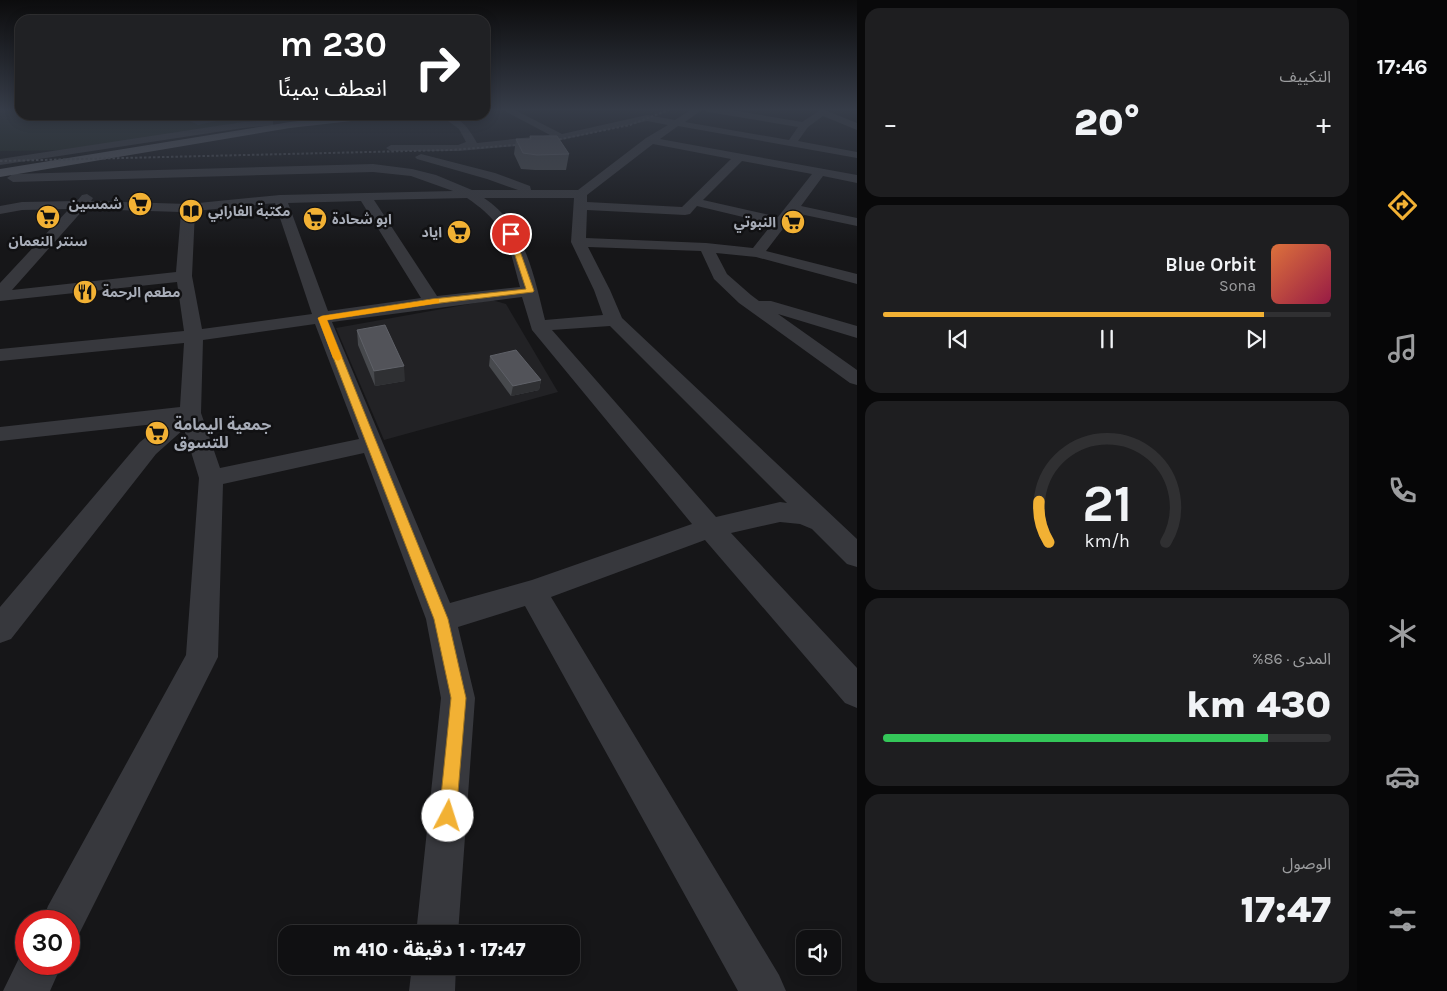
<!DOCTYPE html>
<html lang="ar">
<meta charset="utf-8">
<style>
:root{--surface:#101012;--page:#1e1e20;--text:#f1f3f6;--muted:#9c9d9f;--line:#303032;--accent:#f2b134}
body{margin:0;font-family:Karla,"Noto Sans Arabic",sans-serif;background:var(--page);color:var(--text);direction:rtl;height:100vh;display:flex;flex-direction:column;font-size:19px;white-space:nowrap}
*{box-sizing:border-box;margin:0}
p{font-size:16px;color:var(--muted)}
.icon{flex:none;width:28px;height:28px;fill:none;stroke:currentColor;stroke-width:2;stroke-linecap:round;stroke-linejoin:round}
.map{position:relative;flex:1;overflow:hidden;direction:ltr}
.side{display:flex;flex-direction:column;gap:8px;padding:8px;background:#09090a;width:500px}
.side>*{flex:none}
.guide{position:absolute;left:15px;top:15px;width:475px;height:105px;border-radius:15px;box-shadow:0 2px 12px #0003,0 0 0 1px var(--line);direction:rtl;background:#202124;color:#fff;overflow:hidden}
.fabs{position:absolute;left:796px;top:930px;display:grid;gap:10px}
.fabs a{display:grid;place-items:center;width:45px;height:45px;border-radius:10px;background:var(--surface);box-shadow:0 2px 12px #0003,0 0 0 1px var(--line);font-size:25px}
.speed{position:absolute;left:15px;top:910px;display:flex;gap:10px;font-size:25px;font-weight:700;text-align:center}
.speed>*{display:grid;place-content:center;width:65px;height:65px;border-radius:50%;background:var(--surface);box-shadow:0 2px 12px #0003,0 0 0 1px var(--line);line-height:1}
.speed .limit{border:8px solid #d22;background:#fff;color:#111}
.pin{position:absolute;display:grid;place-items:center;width:42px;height:42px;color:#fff;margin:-21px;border:2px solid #fff;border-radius:50%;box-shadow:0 1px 5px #0007}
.me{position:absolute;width:55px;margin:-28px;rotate:5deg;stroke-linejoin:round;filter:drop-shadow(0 0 4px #0008)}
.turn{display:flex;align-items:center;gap:18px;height:105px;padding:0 20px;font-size:22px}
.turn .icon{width:65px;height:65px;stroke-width:2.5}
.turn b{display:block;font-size:35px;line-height:42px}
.big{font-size:38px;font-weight:800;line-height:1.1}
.side .tile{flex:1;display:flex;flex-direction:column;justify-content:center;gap:8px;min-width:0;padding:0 18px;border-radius:15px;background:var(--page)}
.side .dial{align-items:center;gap:0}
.dial svg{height:130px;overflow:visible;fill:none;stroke:var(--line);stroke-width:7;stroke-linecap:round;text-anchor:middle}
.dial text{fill:var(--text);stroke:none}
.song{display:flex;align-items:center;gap:15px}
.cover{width:60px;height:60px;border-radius:8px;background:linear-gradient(135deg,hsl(20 70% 55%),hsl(340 70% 35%))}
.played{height:5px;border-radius:2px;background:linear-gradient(90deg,var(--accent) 85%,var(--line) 85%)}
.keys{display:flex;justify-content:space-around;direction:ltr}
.heat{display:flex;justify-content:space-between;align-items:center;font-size:28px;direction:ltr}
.charge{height:8px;border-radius:4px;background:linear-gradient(90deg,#34c759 86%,var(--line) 0)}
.trip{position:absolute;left:278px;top:925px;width:302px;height:50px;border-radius:15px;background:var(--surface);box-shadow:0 2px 12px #0003,0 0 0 1px var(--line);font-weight:800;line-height:50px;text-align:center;direction:rtl}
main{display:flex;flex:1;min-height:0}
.tab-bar{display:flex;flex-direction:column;width:90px;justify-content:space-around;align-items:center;background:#060607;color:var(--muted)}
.tab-bar .icon{width:35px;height:35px}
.tab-bar .selected{color:var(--accent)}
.tab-bar b{font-size:22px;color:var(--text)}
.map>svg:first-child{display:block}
.built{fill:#222225}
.green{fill:#1e261f}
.water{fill:#2c353c}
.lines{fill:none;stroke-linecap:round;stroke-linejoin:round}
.minor{fill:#37383d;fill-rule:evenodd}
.major{fill:#53555c;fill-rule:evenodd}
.rail{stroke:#4a4c52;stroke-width:2;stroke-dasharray:2.5 2;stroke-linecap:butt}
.wall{fill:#47494d}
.shaded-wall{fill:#2f3033}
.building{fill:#525359;stroke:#5f6168}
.route{fill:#f2b134;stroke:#9d7322}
.slow{fill:#f59e0b}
.labels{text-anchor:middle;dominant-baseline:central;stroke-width:5;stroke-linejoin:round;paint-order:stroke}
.far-poi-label{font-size:14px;font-weight:bold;fill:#a8adb8;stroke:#111113;text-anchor:end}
.poi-label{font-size:16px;font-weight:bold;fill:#a8adb8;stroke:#111113;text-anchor:start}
</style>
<main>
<nav class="tab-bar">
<b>17:46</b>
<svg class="icon selected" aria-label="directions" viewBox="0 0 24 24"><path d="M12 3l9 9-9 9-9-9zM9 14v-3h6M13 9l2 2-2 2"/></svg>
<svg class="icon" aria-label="music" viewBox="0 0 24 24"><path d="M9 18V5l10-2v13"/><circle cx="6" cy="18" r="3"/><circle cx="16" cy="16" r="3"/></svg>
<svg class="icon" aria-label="phone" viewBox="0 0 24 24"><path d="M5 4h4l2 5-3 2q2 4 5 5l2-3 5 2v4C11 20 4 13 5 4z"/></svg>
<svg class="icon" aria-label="climate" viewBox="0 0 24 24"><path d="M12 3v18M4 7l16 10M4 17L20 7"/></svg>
<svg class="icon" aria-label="car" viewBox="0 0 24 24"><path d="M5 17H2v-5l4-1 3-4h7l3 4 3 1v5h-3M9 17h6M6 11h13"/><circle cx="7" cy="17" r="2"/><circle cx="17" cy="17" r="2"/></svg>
<svg class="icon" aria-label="filters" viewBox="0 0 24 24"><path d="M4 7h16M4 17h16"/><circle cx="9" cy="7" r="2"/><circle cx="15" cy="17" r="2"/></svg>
</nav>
<section class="side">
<div class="tile"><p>التكييف</p>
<div class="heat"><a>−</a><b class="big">20°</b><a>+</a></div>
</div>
<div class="tile">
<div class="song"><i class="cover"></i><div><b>Blue Orbit</b><p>Sona</p></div></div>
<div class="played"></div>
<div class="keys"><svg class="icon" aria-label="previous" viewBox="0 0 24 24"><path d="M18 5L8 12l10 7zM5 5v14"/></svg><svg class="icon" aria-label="pause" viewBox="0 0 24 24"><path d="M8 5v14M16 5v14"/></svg><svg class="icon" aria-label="next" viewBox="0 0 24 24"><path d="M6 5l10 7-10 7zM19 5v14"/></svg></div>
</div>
<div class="tile dial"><svg viewBox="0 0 100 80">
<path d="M14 69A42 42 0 1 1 86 69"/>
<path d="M14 69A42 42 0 0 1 8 44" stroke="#f2b134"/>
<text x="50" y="56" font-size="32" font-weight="700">21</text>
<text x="50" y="72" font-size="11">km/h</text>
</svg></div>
<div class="tile"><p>المدى · 86%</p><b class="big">430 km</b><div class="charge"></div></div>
<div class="tile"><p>الوصول</p><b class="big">17:47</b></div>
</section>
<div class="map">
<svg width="857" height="991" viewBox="0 0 857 991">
<rect width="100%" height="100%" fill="#161618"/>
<polygon class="built" points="492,300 506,304 558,392 384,440 336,328"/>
<polygon class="green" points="0,109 20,109 20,115 240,115 251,121 70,150 0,151"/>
<polygon class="water" points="206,115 230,115 235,117 198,125 186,119"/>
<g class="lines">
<g class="minor">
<path d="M501,109H513L562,134L647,115L675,120L692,109H703L685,122L789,140L798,127L708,112L703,109H725L802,122L822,109L857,123V130L823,116L808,127L798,141L857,152V158L678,126L660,139L857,175V183L823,176L801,206L857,218V226L795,213L766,251L857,274V284L756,257L716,253L727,274L751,295L759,301H771L857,326V338L778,314L857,370V385L850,383L739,303L714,279L701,251L588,247L610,290L622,318L857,539V567L847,564L812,529L800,524L780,522L731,533L857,668V708L845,703L705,540L551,597L779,975L786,991H738L525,606L458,627L475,698L458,934H416L441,698L426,619L364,453L223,484L218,657L78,936L69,940V921H42L48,906L186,655L199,478L184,429L156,454L11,639L0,643V607L140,442L164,423L0,441V427L180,407L184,343L0,361V349L184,331L177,282L0,301V283L69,209L22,210L0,214V206L22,202L77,201L82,195L87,194L93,198L91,201L188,204L280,195L453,191L411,176L373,172L13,182L7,178L13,174L373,164L412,169L436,175L472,190H518L487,179L417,159L415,157L421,154L495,173L530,186L531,190H578L646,138L668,125L647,121L561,140L528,145L459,151H391L386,148L391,145H458L466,142L459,129L440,115C460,115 468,127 477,143L550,135ZM653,144L731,159L682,207L587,202V195ZM742,161L812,174L778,217L703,200ZM467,198C507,225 508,243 520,287L437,296L374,200ZM484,198H574L571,242L594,290L603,315L545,320C534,276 525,225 484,198ZM361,201L421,298L328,311L288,203ZM275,203L312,314L202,329L192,276L195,211ZM697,206L772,224L753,248L706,243L586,238L587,210L685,215L690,214ZM84,209L181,212L176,272L12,290ZM522,297L532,330L692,524L532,580L450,603L332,322ZM315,324L359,439L220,468L201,413L203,340ZM610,326L787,503L780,502L716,517L552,330Z"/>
<polygon points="270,120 273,121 273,125 243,128 0,165 0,159 243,122"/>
<polygon points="24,948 26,948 26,964 62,964 50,991 3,991"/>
<polygon points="412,966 456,966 455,991 409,991"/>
</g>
<polygon class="major" points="350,115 383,115 378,118 290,128 0,177 0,169 290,122"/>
<g class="rail">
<polyline points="546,142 630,125 671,109"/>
<polyline points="0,161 451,150 528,144"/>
</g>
</g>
<g class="wall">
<polygon points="530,136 569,154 566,170 535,170 521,169 514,154 516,139 529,139"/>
<polygon points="357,330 405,381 375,386 358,345"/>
<polygon points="490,356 541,380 539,390 511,396 489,366"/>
</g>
<g class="shaded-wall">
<polygon points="404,366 405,381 375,386 374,371"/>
<polygon points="541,380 539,390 511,396 513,386"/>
</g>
<g class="building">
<polygon points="530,136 557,136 569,154 537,155 523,153 516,139 531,139"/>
<polygon points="385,325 404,366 374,371 357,330"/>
<polygon points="516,350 541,380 513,386 490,356"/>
</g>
<linearGradient id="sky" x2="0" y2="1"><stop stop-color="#0c0c0d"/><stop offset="0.44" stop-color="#363c48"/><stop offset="1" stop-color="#363c48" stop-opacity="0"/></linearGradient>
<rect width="857" height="248" fill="url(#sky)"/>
<polygon class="route" points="511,232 514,234 534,291 533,292 432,304 327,320 448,619 466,698 456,816 454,822 448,825 442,822 439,816 451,698 434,619 318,318 322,316 432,299 526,289 508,234"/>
<polygon class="slow" points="436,299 439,299 439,303 327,320 342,358 338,361 333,358 318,318 322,316"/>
<defs>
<g id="supermarket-disc" transform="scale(1.25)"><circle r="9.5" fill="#f2b134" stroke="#111113"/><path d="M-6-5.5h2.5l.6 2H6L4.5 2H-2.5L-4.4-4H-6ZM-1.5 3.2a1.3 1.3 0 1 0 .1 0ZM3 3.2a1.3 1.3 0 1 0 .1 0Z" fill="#111"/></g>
<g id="library-disc" transform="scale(1.25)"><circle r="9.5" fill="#f2b134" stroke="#111113"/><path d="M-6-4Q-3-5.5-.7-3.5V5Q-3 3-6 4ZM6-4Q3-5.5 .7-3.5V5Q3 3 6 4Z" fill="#111"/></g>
<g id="restaurant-disc" transform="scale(1.25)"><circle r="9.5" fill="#f2b134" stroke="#111113"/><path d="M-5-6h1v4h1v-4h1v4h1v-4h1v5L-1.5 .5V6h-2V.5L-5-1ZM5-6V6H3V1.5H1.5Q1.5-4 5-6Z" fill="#111"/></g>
</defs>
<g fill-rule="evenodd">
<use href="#supermarket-disc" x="140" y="204"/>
<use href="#library-disc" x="191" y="211"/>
<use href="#supermarket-disc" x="48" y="217"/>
<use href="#supermarket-disc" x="315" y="219"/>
<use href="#supermarket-disc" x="793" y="222"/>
<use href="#supermarket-disc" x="459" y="232"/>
<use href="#restaurant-disc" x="85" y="292"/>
<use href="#supermarket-disc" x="157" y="433"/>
</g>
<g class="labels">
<g class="far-poi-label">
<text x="122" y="204">شمسين</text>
<text x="208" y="211" text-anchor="start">مكتبة الفارابي</text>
<text x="332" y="219" text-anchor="start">ابو شحادة</text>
<text x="776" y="222">النبوتي</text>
<text x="442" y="232">اياد</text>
<text x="48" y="241" text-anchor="middle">سنتر النعمان</text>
<text x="102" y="292" text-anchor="start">مطعم الرحمة</text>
</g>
<g class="poi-label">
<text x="174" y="424">جمعية اليمامة<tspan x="174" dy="18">للتسوق</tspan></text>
</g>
</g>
</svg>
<div class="fabs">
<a><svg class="icon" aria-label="sound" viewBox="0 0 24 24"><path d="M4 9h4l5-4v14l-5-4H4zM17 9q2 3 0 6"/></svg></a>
</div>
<div class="speed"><div class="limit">30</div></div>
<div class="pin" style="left:511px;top:234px;background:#d93025"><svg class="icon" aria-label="arrive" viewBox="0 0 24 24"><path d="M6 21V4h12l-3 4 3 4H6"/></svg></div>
<svg class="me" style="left:448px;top:816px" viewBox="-20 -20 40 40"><circle r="19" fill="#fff"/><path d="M0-13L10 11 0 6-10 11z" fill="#f2b134"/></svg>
<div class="trip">17:47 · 1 دقيقة · 410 m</div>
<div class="guide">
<div class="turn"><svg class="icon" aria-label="right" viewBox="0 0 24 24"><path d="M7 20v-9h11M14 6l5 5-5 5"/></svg><div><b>230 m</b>انعطف يمينًا</div></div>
</div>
</div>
</main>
